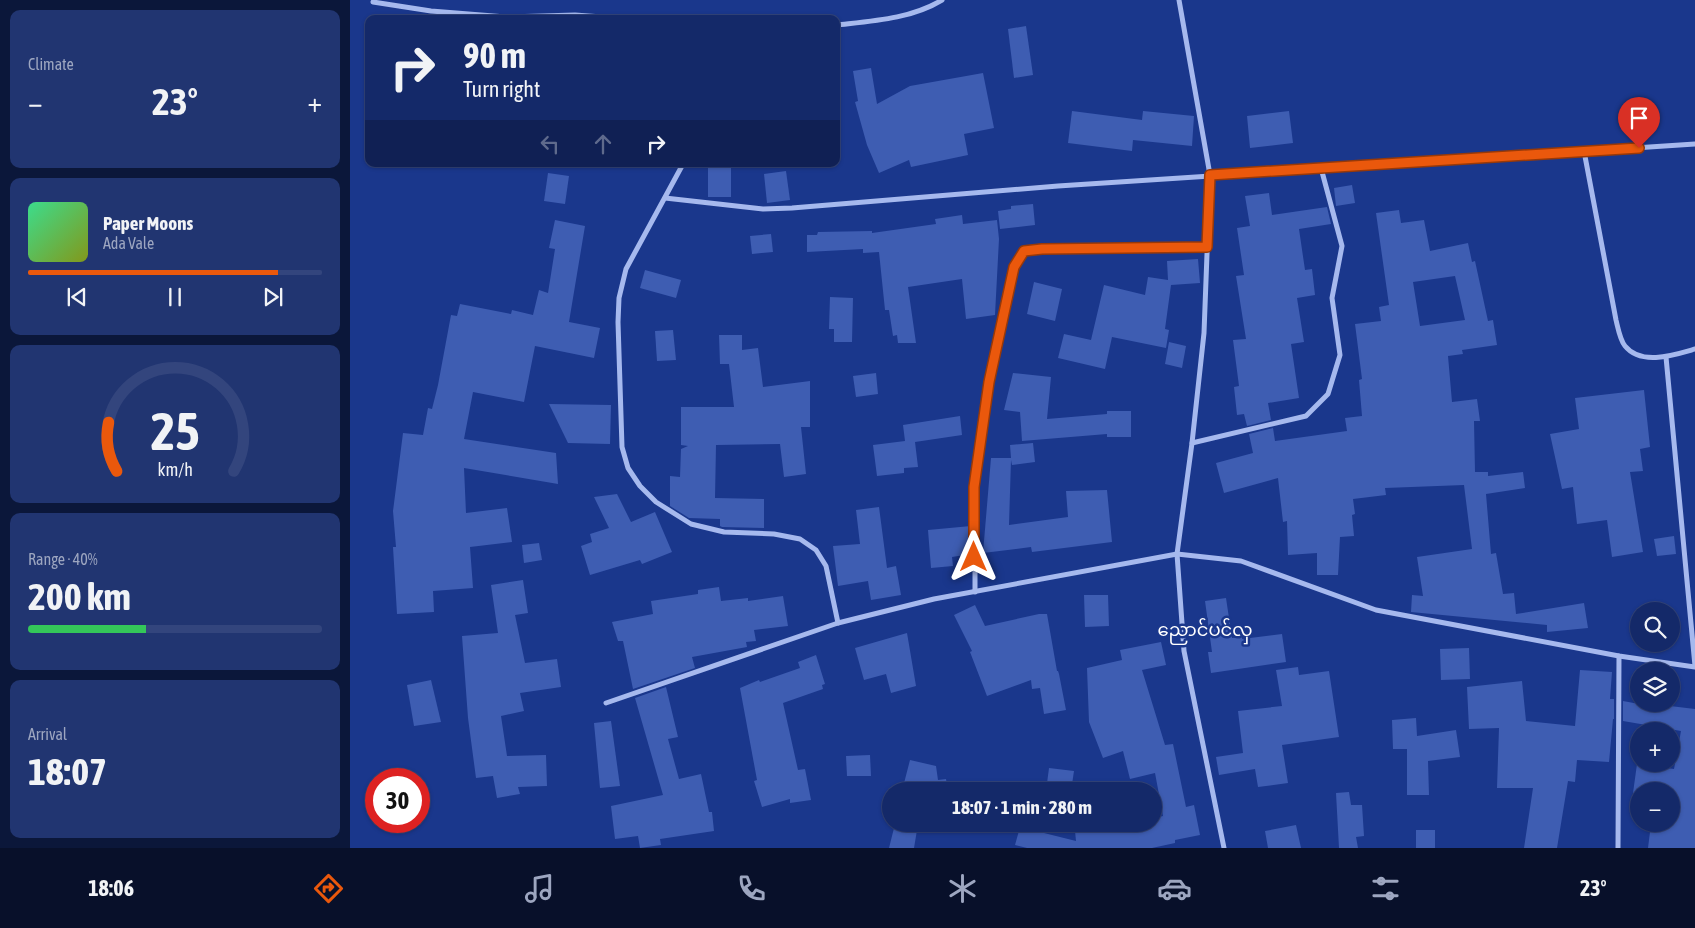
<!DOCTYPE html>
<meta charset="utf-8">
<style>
:root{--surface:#142969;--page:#213571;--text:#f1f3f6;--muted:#9da6c0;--line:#33457d;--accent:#ea580c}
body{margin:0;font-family:"Asap Condensed","Noto Sans Myanmar",sans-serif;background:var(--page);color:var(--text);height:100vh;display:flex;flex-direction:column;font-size:19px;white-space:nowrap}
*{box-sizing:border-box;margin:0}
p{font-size:16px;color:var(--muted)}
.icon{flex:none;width:28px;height:28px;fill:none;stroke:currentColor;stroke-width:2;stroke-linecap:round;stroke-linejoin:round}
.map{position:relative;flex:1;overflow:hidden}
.side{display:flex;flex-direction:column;gap:10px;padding:10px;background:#0b173a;width:350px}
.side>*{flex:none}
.banner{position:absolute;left:15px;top:15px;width:475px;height:152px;border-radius:10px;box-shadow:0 1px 4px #0004,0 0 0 1px var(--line);background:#142969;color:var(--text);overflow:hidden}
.fabs{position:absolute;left:1280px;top:602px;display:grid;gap:10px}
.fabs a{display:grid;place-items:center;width:50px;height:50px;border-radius:50%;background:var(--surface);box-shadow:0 1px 4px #0004,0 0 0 1px var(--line);font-size:25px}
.speed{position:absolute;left:15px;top:768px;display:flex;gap:10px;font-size:25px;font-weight:700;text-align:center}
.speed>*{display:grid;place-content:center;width:65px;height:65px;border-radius:50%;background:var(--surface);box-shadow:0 1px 4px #0004,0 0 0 1px var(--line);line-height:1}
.speed .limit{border:8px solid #d22;background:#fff;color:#111}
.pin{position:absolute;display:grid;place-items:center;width:42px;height:42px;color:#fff;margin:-51px -21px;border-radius:50% 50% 50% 0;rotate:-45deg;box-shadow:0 0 5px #0007}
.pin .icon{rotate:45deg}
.me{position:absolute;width:55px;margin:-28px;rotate:0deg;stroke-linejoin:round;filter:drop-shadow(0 0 4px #0008)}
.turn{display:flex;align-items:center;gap:18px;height:105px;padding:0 15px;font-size:22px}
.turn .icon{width:65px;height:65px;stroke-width:2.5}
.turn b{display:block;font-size:35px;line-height:42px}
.lanes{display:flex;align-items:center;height:48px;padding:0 15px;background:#0003;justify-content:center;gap:25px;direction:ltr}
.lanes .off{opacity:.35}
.big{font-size:38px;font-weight:700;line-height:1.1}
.side .tile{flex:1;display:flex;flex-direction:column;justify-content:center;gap:8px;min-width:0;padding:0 18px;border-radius:10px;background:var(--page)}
.side .dial{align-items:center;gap:0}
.dial svg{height:130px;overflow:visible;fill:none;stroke:var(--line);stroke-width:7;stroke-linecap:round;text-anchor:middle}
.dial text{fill:var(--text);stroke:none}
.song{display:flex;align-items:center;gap:15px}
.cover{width:60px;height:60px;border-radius:8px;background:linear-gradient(135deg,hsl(150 70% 55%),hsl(70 70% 35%))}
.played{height:5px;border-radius:2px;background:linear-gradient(90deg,var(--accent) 85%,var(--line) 85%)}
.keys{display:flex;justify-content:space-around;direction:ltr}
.heat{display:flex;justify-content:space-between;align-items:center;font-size:28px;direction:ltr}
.charge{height:8px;border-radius:4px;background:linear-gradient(90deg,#34c759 40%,var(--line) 0)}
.trip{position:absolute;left:532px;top:782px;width:280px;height:50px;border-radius:25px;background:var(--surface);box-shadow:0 1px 4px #0004,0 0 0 1px var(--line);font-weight:700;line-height:50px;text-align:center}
.menu{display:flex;height:80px;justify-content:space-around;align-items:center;background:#08102a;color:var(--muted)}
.menu .icon{width:35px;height:35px}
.menu .selected{color:var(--accent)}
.menu b{font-size:22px;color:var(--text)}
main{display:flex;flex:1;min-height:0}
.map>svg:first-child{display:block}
.building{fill:#3e5db2;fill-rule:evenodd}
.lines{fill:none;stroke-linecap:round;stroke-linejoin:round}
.minor{stroke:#a6b9ee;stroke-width:5}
.route-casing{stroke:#983908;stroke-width:12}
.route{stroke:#ea580c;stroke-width:9}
.labels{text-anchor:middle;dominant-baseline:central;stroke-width:5;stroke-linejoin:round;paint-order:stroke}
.quarter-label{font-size:18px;fill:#fff;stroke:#1a378c}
</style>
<main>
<section class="side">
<div class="tile"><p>Climate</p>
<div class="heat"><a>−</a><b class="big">23°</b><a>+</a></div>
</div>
<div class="tile">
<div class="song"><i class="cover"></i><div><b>Paper Moons</b><p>Ada Vale</p></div></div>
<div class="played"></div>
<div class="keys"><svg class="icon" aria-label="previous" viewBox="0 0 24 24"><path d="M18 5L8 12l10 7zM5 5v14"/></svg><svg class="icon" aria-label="pause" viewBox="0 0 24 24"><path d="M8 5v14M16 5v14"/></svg><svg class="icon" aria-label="next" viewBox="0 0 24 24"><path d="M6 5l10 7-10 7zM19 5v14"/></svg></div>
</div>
<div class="tile dial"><svg viewBox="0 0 100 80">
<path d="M14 69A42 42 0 1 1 86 69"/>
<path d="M14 69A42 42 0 0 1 9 39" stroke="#ea580c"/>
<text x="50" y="56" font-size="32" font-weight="700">25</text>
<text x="50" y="72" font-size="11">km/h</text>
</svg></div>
<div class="tile"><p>Range · 40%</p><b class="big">200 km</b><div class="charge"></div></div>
<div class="tile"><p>Arrival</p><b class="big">18:07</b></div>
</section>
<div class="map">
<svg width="1345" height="848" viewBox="0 0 1345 848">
<rect width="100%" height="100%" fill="#1a378c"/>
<g class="building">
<polygon points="676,26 683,75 664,78 658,29"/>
<polygon points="521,68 527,104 560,86 633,73 644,128 614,134 618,155 561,167 559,160 529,173 517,145 505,102 508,101 503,71"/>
<polygon points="722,111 792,120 793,111 844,116 842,146 783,140 782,151 718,143"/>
<polygon points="939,111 943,143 900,148 897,116"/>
<rect x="358" y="164" width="23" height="33"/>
<polygon points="436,171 440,200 417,203 414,174"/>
<polygon points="198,173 219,176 215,204 194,201"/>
<polygon points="1002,185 1005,203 986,206 984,188"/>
<polygon points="919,193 922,215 977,207 981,224 949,229 955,270 962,269 965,295 947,298 954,342 941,344 949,398 918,403 921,420 897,426 894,414 887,415 884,387 889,386 883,340 896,339 886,276 894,275 887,228 900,226 895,196"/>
<polygon points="683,204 685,225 650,229 648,211 661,209 661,206"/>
<path d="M1049,210L1051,223L1074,220L1080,251L1118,243L1122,262L1125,261L1138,321L1143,320L1147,345L1112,350L1113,354L1098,356L1102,402L1127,399L1130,421H1124L1125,472H1138V476L1173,472L1175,488L1136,494L1141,554L1146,553L1153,594L1164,593L1166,614L1234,603L1238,628L1197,632V625L1061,612L1062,595L1073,596L1067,557L1122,549L1114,485L1035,488L1036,495L1003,499L1005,514L1002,515L1004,536L990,537L988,575H967V553L938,555L937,521L933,522L928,478L874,493L866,463L903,453L899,434L923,428L925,441L997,431L995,418L1012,416L1009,380L1012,379L1005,324L1031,321L1029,307L1039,305L1026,213ZM1105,276L1115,320L1070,326L1063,282Z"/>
<polygon points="612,215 613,224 647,220 649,239 645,315 616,319 612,279 558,287 566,343 548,343 547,335 543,336 539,310 535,310 529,252 513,253 513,249 457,252 457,235 467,235 468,232 522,231 522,233 586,224 585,219"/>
<polygon points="205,220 235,226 219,322 250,328 244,358 185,346 174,402 123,392 114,439 206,453 208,484 114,468 116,513 157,508 162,542 120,547 123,588 83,591 84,612 47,614 43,547 46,547 43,511 53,433 73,435 78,408 82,409 88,385 101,315 107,316 110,304 161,314 162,310 183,315 189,290 198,293 205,249 199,248"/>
<polygon points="421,234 423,252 402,254 400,236"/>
<polygon points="848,259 850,283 821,285 815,329 819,330 816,348 762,337 755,369 708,358 714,334 741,340 754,285 795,295 798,277 818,280 817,261"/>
<polygon points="295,270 331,280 326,298 290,288"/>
<polygon points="684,282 712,289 705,321 677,314"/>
<polygon points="480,297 503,298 502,342 484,342 484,329 479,329"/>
<polygon points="323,330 326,360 307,361 305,331"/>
<polygon points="369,335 392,335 392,350 408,348 413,387 460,381 460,427 451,427 456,474 434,477 430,444 366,445 365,498 414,499 414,528 372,527 370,526 370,519 339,518 320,506 320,476 330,477 331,449 338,446 331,445 331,407 384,407 379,364 370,364"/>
<polygon points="819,342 836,346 832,368 815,364"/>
<polygon points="526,373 528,394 506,397 503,376"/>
<polygon points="663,373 701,377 697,419 757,414 757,411 781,411 781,437 757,437 757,434 672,441 670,412 654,410"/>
<polygon points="1294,390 1300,447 1290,449 1293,471 1280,472 1293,552 1262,557 1257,520 1227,524 1223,487 1212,489 1200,434 1229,429 1225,398"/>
<polygon points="199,404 261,405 260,444 218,443"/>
<polygon points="610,416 612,435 565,442 568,467 554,468 554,473 527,476 523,445 555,441 553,425"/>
<polygon points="683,443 685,462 662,465 661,460 659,525 718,517 716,491 757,490 762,542 682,552 681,547 633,553 641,458 661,458 660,445"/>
<polygon points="267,494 281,522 305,512 322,552 292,564 290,560 240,575 231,546 242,542 240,534 259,528 244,497"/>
<polygon points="529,507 537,568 546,566 551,595 521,600 518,581 488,586 483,546 510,544 506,510"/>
<polygon points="621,526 621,554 602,557 603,566 581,568 578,530"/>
<polygon points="1324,536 1326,554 1307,556 1304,539"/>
<polygon points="189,543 192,560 174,563 172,545"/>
<polygon points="173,580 178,613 165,615 175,663 207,659 211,687 170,693 174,711 151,716 157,756 196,755 197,786 168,787 170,794 147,798 143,776 126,778 118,718 112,636 148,633 141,585"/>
<polygon points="369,587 371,601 398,598 398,601 433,596 438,626 404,630 406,641 396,642 397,647 342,657 345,668 283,689 273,641 268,641 262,622 303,614 301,601 348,594 348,590"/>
<polygon points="734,595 758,595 759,626 735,627"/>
<polygon points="876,598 882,638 892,637 892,639 932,634 936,662 861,673 858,652 862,652 855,601"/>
<polygon points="625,605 635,626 689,614 697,614 707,671 708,671 709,674 716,710 694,714 690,688 682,689 681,680 637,696 620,652 622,651 604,615"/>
<polygon points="557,633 566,686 541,693 536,674 514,680 505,648"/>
<polygon points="811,642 816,665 792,670 815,745 823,744 836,807 844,805 850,835 825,840 825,843 802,848 677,848 665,845 670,827 726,841 725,831 782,824 804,824 804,818 813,816 805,773 780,779 773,751 753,758 739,722 737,668 772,660 770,650"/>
<polygon points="1119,648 1120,679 1091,680 1090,649"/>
<polygon points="466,655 475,684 472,685 473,689 433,703 448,770 455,769 461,800 440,803 440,799 412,807 404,781 407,780 390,688 409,680 410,682 450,668 448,662"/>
<polygon points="948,667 949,675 979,671 989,737 932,745 938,783 908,787 905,769 869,775 866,757 893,753 888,711 932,706 926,670"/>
<polygon points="1230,670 1262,672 1260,699 1264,699 1264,719 1263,719 1259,762 1227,760 1225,782 1218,781 1207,848 1174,848 1183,788 1147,788 1149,728 1119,729 1117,687 1172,681 1176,721 1225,726"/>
<polygon points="81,680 91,722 64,726 57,685"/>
<polygon points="316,687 328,737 318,739 329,779 351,774 359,812 362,812 364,831 310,839 311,845 290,848 288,836 265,839 261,806 313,795 285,698"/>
<polygon points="1273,701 1289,704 1320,704 1320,706 1345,709 1345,848 1298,848 1301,824 1321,824 1321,791 1289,791 1289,794 1283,793 1287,764 1324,769 1331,731 1273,721"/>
<polygon points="1066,718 1067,736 1106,730 1110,757 1078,761 1079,795 1057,795 1057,749 1043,749 1042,720"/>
<polygon points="261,721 270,786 250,788 244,723"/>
<polygon points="520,755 521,776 497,776 496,756"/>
<polygon points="560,760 586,766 588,780 596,779 598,791 552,791"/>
<polygon points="699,768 724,771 721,791 696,791"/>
<polygon points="999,792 1001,805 1012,805 1014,836 1006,837 1008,848 989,848 986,793"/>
<polygon points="545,824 568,824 564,848 539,848"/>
<polygon points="946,825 951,848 918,848 915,831"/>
<rect x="1066" y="830" width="19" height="18"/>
</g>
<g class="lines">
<g class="minor">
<polyline points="829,0 860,175 854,333 842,443 827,554 834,651 874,848"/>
<polyline points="23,2 81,11 156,17 225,15 279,19"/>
<path d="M486,25C522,21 561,19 592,0"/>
<path d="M1234,151L1266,320C1268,328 1270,340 1275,346C1291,366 1324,355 1345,349"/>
<polyline points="333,164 276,269 269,298 268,322 272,447 278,468 290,486 306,502 341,524 374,532 424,534 450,539 466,550 476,566 488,623"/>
<polyline points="315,198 413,209 442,208 708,186 1345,144"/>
<polyline points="1316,357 1345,666"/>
<polyline points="842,443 956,416 978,394 990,355 982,298 992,246 971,168"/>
<polyline points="625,592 625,487 639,382 663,267 674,251 692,249 857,247"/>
<polyline points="256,703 488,623 584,599 827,554 891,561 1026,610 1269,656 1345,667"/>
<polyline points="1268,848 1269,656"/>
</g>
</g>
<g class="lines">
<g class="route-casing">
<polyline id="route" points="624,557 624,487 639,382 664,267 674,251 692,249 857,247 860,175 1289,148"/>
</g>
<use href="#route" class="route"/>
</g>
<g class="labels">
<g class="quarter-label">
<text x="855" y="629">ညောင်ပင်လှ</text>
</g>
</g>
</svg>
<div class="fabs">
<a><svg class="icon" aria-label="search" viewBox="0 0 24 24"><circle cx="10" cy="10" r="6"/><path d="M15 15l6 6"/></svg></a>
<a><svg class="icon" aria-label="layers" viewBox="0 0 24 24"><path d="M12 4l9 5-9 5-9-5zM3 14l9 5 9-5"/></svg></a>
<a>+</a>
<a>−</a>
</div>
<div class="speed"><div class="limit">30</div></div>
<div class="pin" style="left:1289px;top:148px;background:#d93025"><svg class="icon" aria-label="arrive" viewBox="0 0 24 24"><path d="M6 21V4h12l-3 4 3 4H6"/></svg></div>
<svg class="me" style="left:624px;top:557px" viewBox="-20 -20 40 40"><path d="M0-17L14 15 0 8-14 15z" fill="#ea580c" stroke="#fff" stroke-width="4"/></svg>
<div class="trip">18:07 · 1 min · 280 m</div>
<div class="banner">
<div class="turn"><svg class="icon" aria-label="right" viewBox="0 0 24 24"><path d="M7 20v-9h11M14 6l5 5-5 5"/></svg><div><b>90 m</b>Turn right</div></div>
<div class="lanes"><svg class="icon off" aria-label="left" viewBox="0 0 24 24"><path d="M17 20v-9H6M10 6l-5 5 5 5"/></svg><svg class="icon off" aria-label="ahead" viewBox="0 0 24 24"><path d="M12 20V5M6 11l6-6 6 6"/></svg><svg class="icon" aria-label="right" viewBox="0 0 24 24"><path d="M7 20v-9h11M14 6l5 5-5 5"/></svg></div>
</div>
</div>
</main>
<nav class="menu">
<b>18:06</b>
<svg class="icon selected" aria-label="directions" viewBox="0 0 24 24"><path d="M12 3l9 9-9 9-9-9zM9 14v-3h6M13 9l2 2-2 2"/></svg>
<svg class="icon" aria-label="music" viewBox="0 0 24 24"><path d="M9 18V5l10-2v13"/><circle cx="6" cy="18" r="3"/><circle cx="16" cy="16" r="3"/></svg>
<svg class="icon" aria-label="phone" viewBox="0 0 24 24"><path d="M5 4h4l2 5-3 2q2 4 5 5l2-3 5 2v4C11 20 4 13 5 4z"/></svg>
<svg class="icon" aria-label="climate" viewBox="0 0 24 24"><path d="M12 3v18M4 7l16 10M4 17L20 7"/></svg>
<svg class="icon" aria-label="car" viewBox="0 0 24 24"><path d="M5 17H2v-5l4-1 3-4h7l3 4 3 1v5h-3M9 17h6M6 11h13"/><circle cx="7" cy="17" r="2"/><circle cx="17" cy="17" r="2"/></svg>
<svg class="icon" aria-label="filters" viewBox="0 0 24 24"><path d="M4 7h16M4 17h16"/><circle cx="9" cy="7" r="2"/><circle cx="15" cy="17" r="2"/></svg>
<b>23°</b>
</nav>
